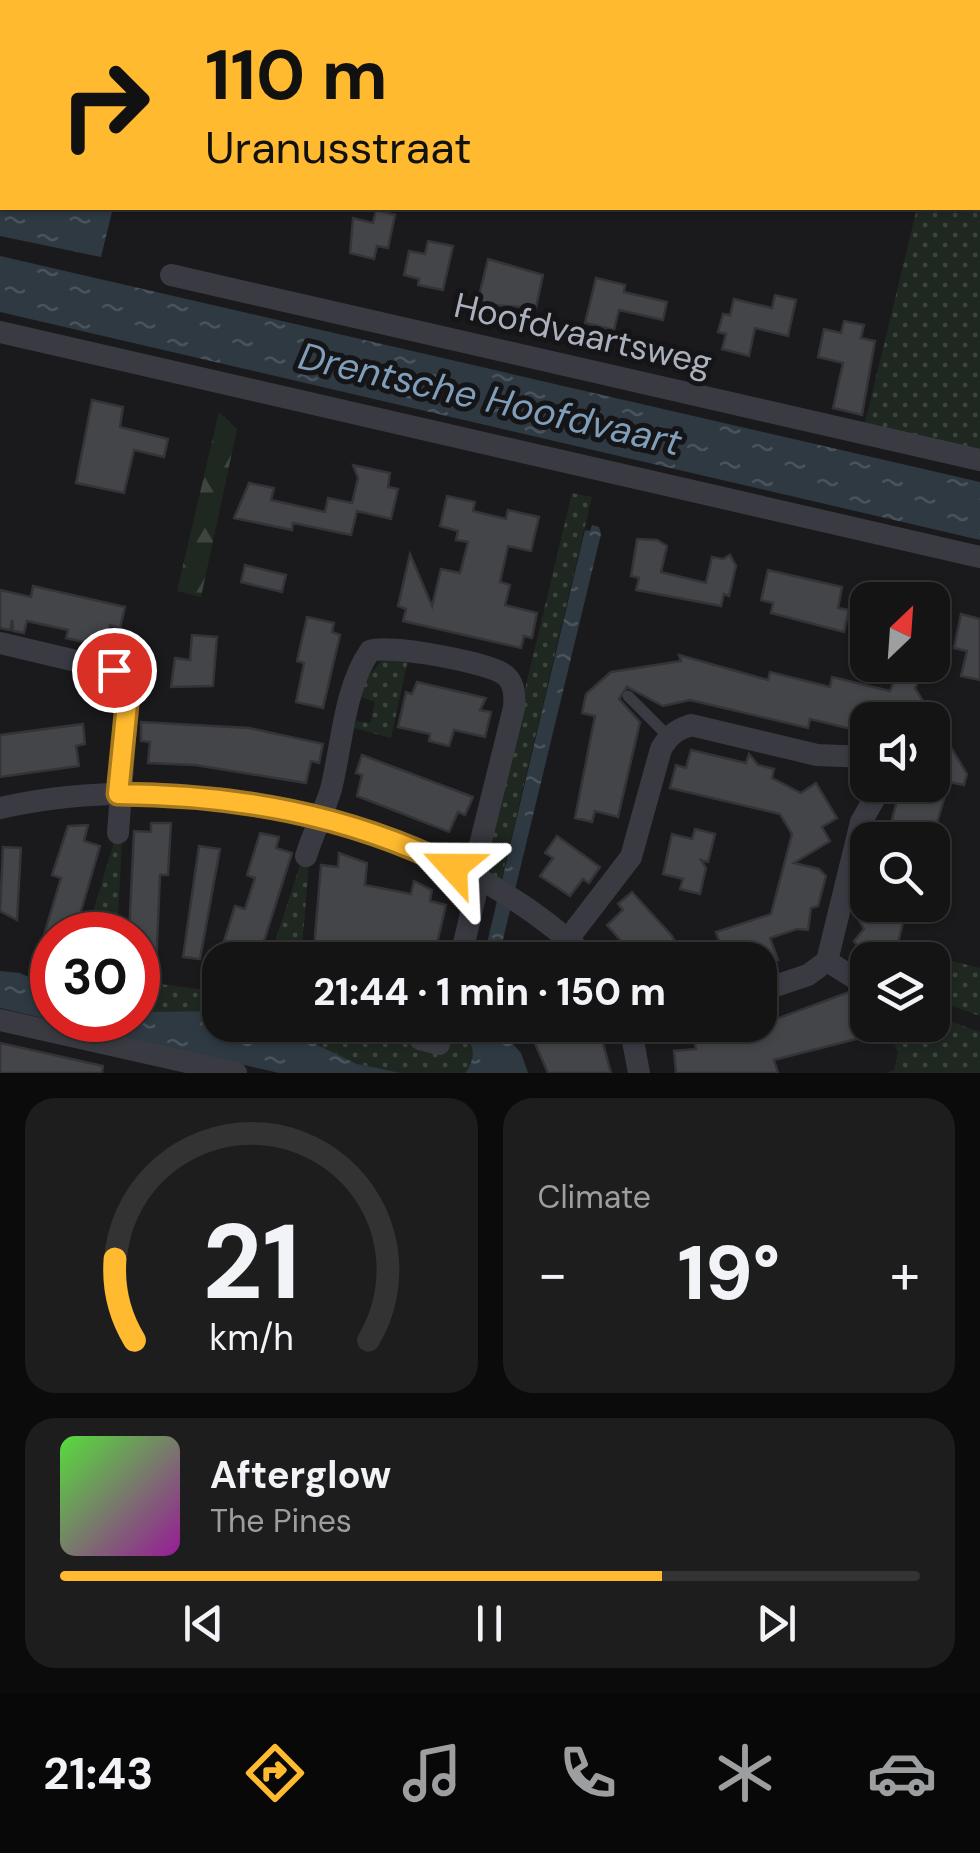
<!DOCTYPE html>
<meta charset="utf-8">
<style>
:root{--surface:#141415;--page:#1d1d1e;--text:#f1f3f6;--muted:#9d9ea0;--line:#333334;--accent:#ffba2f}
body{margin:0;font-family:"DM Sans",sans-serif;background:var(--page);color:var(--text);height:100vh;display:flex;flex-direction:column;font-size:38px;white-space:nowrap}
*{box-sizing:border-box;margin:0}
p{font-size:32px;color:var(--muted)}
.icon{flex:none;width:55px;height:55px;fill:none;stroke:currentColor;stroke-width:2;stroke-linecap:round;stroke-linejoin:round}
.map{position:relative;height:1073px;overflow:hidden}
.panel{display:flex;flex-direction:column;gap:25px;padding:25px;background:#0b0b0c;flex:1}
.panel>*{flex:none}
.banner{position:absolute;left:0px;top:0px;width:980px;height:210px;box-shadow:0 2px 8px #0004,0 0 0 2px var(--line);background:#ffba2f;color:#111;overflow:hidden}
.needle{width:65px;rotate:25deg}
.tools{position:absolute;left:850px;top:582px;display:grid;gap:20px}
.tools a{display:grid;place-items:center;width:100px;height:100px;border-radius:20px;background:var(--surface);box-shadow:0 2px 8px #0004,0 0 0 2px var(--line);font-size:50px}
.speed{position:absolute;left:30px;top:912px;display:flex;gap:20px;font-size:50px;font-weight:700;text-align:center}
.speed>*{display:grid;place-content:center;width:130px;height:130px;border-radius:50%;background:var(--surface);box-shadow:0 2px 8px #0004,0 0 0 2px var(--line);line-height:1}
.speed .limit{border:15px solid #d22;background:#fff;color:#111}
.pin{position:absolute;display:grid;place-items:center;width:85px;height:85px;color:#fff;margin:-42px;border:5px solid #fff;border-radius:50%;box-shadow:0 2px 10px #0007}
.me{position:absolute;width:110px;margin:-55px;rotate:294deg;stroke-linejoin:round;filter:drop-shadow(0 0 8px #0008)}
.turn{display:flex;align-items:center;gap:35px;height:210px;padding:0 40px;font-size:45px}
.turn .icon{width:130px;height:130px;stroke-width:2.5}
.turn b{display:block;font-size:70px;line-height:85px}
.big{font-size:75px;font-weight:800;line-height:1.1}
.panel .card{flex:1;display:flex;flex-direction:column;justify-content:center;gap:15px;min-width:0;padding:0 35px;border-radius:30px;background:var(--page)}
.panel .dial{align-items:center;gap:0}
.dial svg{height:260px;overflow:visible;fill:none;stroke:var(--line);stroke-width:7;stroke-linecap:round;text-anchor:middle}
.dial text{fill:var(--text);stroke:none}
.song{display:flex;align-items:center;gap:30px}
.cover{width:120px;height:120px;border-radius:15px;background:linear-gradient(135deg,hsl(110 70% 55%),hsl(300 70% 35%))}
.played{height:10px;border-radius:5px;background:linear-gradient(90deg,var(--accent) 70%,var(--line) 70%)}
.keys{display:flex;justify-content:space-around;direction:ltr}
.heat{display:flex;justify-content:space-between;align-items:center;font-size:55px;direction:ltr}
.panel .tiles{flex:1;display:grid;gap:25px;grid-template-columns:1fr 1fr}
.card:last-child{grid-column:span 2}
.trip{position:absolute;left:202px;top:942px;width:575px;height:100px;border-radius:30px;background:var(--surface);box-shadow:0 2px 8px #0004,0 0 0 2px var(--line);font-weight:800;line-height:100px;text-align:center}
.menu{display:flex;height:160px;justify-content:space-around;align-items:center;background:#080808;color:var(--muted)}
.menu .icon{width:70px;height:70px}
.menu .current{color:var(--accent)}
.menu b{font-size:45px;color:var(--text)}
.map>svg:first-child{display:block}
.grass{fill:url(#grass-dots)}
.forest{fill:url(#forest-firs)}
.water{fill:url(#water-ripples)}
.building{fill:#444549;stroke:#333338;stroke-width:2.5}
.lines{fill:none;stroke-linecap:round;stroke-linejoin:round}
.lane{stroke:#3a3b42;stroke-width:11}
.street{stroke:#3a3b42;stroke-width:22}
.route-casing{stroke:#a6791f;stroke-width:25}
.route{stroke:#ffba2f;stroke-width:18}
.labels{text-anchor:middle;dominant-baseline:central;stroke-width:10;stroke-linejoin:round;paint-order:stroke}
.street-label{font-size:35px;fill:#abb0bd;stroke:#151517}
.water-label{font-size:38px;font-style:italic;fill:#809eba;stroke:#151517}
</style>
<div class="map">
<svg width="980" height="1073" viewBox="0 0 980 1073">
<defs>
<pattern id="grass-dots" width="8" height="8" patternUnits="userSpaceOnUse" patternTransform="scale(2.5)"><rect width="8" height="8" fill="#1f2820"/><path d="M2 2h.1M6 6h.1" fill="none" stroke="#3d453e" stroke-width="1.8" stroke-linecap="round"/></pattern>
<pattern id="forest-firs" width="22" height="20" patternUnits="userSpaceOnUse" patternTransform="scale(2.5)"><rect width="22" height="20" fill="#1f2820"/><path d="M5 1l3.5 6h-7zM16 11l3.5 6h-7z" fill="#3d453e"/></pattern>
<pattern id="water-ripples" width="26" height="14" patternUnits="userSpaceOnUse" patternTransform="scale(2.5)"><rect width="26" height="14" fill="#2e3942"/><path d="M2 4q2-2 4 0t4 0M15 11q2-2 4 0t4 0" fill="none" stroke="#4a535b"/></pattern>
</defs>
<rect width="100%" height="100%" fill="#1a1a1c"/>
<g class="grass">
<polygon points="978,115 980,116 980,450 865,423 917,208 978,208"/>
<polygon points="572,493 592,497 501,881 487,875 486,852"/>
<polygon points="384,658 408,660 391,738 354,728 357,721 370,723 375,702 361,697 365,680"/>
<polygon points="114,842 122,842 117,935 86,935"/>
<polygon points="301,862 309,863 301,960 269,960"/>
<polygon points="931,956 980,968 980,1016 933,999"/>
<polygon points="138,981 220,992 220,1011 138,1012"/>
<polygon points="933,1015 980,1032 980,1073 886,1073 894,1070 898,1053 887,1025 932,1025"/>
<path d="M276,1025H353L416,1041L450,1025H466C469,1046 480,1052 465,1073H401L357,1064Z"/>
</g>
<polygon class="forest" points="219,412 237,429 201,597 177,591"/>
<g class="water">
<polygon points="0,82 2,208 113,208 101,257 0,236"/>
<polygon points="0,256 980,482 980,540 0,312"/>
<polygon points="592,525 599,527 601,534 498,960 483,960 585,530 590,531"/>
<polygon points="0,971 20,973 52,988 52,1020 138,1020 138,1012 220,1011 220,1025 276,1025 357,1064 401,1073 279,1073 0,1008"/>
<path d="M466,1025H496L521,1053L528,1073H465C480,1052 469,1046 466,1025Z"/>
</g>
<g class="building">
<polygon points="376,210 395,215 388,248 377,246 374,259 350,253 353,218 373,223"/>
<polygon points="428,241 453,246 443,290 418,285 419,279 404,275 409,251 425,254"/>
<polygon points="488,259 543,275 536,308 477,304"/>
<polygon points="596,278 625,285 624,292 667,302 663,320 619,310 614,330 585,323"/>
<polygon points="775,295 796,300 788,336 755,328 749,356 722,349 726,334 718,332 723,314 730,315 734,299 772,308"/>
<polygon points="844,321 864,325 861,338 875,341 862,415 833,408 843,363 818,357 824,329 841,333"/>
<polygon points="92,400 123,407 120,427 168,439 164,457 134,450 124,493 76,483"/>
<polygon points="353,465 390,473 388,487 398,489 391,519 357,511 351,535 293,523 292,530 234,518 249,483 274,488 271,500 325,512 328,498 352,503 358,478"/>
<polygon points="447,496 475,502 473,511 506,519 508,510 539,517 531,551 508,546 500,582 510,585 505,605 537,613 532,638 524,636 521,648 403,621 406,609 398,606 410,554 432,606 441,569 460,573 468,542 456,540 458,531 440,526"/>
<polygon points="637,539 657,540 667,546 661,572 706,583 712,557 723,559 730,555 736,566 729,596 724,594 721,606 636,590 639,578 631,576"/>
<polygon points="245,565 286,575 282,592 241,582"/>
<polygon points="768,570 842,587 838,608 849,610 844,632 771,613 773,603 761,600"/>
<polygon points="33,586 125,607 120,628 110,625 106,647 66,638 68,630 27,621 24,633 13,631 12,620 10,630 0,628 0,590 31,597"/>
<polygon points="961,614 980,619 980,680 961,676 967,651 954,648"/>
<polygon points="307,617 334,623 332,632 340,635 323,708 296,702 304,663 297,661"/>
<polygon points="192,635 217,637 213,686 171,687 175,658 190,660"/>
<polygon points="679,655 768,680 770,672 830,687 832,677 890,691 897,674 918,682 915,688 967,774 964,785 949,782 932,840 911,838 914,828 892,820 901,785 923,789 932,785 932,720 904,720 876,710 873,720 868,720 868,733 810,719 808,728 690,700 663,706 627,687 619,699 640,722 618,817 595,811 592,822 575,818 595,716 582,713 586,694 611,672 681,661"/>
<polygon points="417,682 486,698 480,710 491,712 485,737 454,730 449,746 429,741 430,734 398,727 406,692 412,694"/>
<polygon points="141,722 249,728 323,744 319,763 311,761 306,783 195,765 148,763 150,742 141,741"/>
<polygon points="83,724 85,744 76,746 79,766 0,777 0,735"/>
<polygon points="691,750 746,763 749,754 758,765 774,769 772,778 801,793 816,783 837,818 822,827 830,841 794,863 819,869 826,876 818,906 811,908 808,930 797,929 770,938 778,960 735,960 732,950 723,953 716,932 771,914 792,834 780,814 670,788 676,765 686,768"/>
<polygon points="362,755 473,797 465,815 458,812 449,832 357,796 362,775 356,773"/>
<polygon points="151,823 171,823 168,875 160,875 156,968 138,967 138,935 129,935 134,831 151,832"/>
<polygon points="88,825 84,841 100,846 74,935 44,935 61,878 52,875 68,826"/>
<polygon points="695,829 715,834 708,862 701,860 706,868 700,894 680,889 683,879 663,874 672,834 692,839"/>
<polygon points="260,833 279,837 276,848 292,853 258,960 218,960 235,906 245,909 255,878 247,875"/>
<polygon points="557,836 600,867 589,883 583,879 570,896 540,876 553,858 545,853"/>
<polygon points="199,846 220,849 200,959 183,957"/>
<polygon points="3,847 21,848 17,920 0,911"/>
<polygon points="339,853 367,863 365,885 411,894 414,881 432,890 430,901 446,905 433,960 313,960 321,865 338,867"/>
<polygon points="632,892 672,936 685,960 638,960 607,925 623,910 618,904"/>
<polygon points="862,905 907,905 894,960 875,960 877,952 859,948 854,941 864,929 859,920"/>
<polygon points="849,992 859,1012 868,1009 868,1036 774,1060 778,1073 676,1073 674,1051 696,1049 694,1040 721,1037 720,1025 760,1025"/>
<polygon points="527,1025 598,1025 611,1073 548,1073"/>
<polygon points="0,1043 103,1066 102,1073 0,1073"/>
</g>
<g class="lines">
<polyline class="lane" points="628,696 668,736"/>
<g class="street">
<polyline points="255,0 266,2"/>
<polyline points="361,2 362,0"/>
<polyline points="978,39 980,28"/>
<polyline points="978,106 980,107"/>
<polyline points="171,275 980,460"/>
<polyline points="0,332 980,557"/>
<polyline points="0,643 114,670 129,684 118,833"/>
<path d="M0,808C193,765 446,819 590,960"/>
<path d="M306,856C313,833 325,810 331,789C342,746 344,688 370,651C390,644 483,662 502,673C515,681 515,695 514,708L472,877L475,897L460,960"/>
<path d="M568,939L631,857L661,749C669,735 676,730 691,725L817,755L868,757"/>
<polyline points="827,961 864,984"/>
<polyline points="760,991 808,975 827,961 861,822 882,785"/>
<polyline points="0,1020 236,1073"/>
<polyline points="630,1025 639,1073"/>
<polyline points="420,1039 439,1044 444,1025"/>
</g>
</g>
<g class="lines">
<g class="route-casing">
<path id="route" d="M114,670L129,684L118,794C236,795 346,814 453,867"/>
</g>
<use href="#route" class="route"/>
</g>
<g class="labels">
<g class="street-label">
<text transform="translate(583 334) rotate(13)">Hoofdvaartsweg</text>
</g>
<g class="water-label">
<text transform="translate(490 399) rotate(13)">Drentsche Hoofdvaart</text>
</g>
</g>
</svg>
<div class="tools">
<a><svg class="needle" viewBox="-14 -14 28 28"><path d="M0-13l5 13h-10z" fill="#e53935"/><path d="M0 13l5-13h-10z" fill="#9d9ea0"/></svg></a>
<a><svg class="icon" aria-label="sound" viewBox="0 0 24 24"><path d="M4 9h4l5-4v14l-5-4H4zM17 9q2 3 0 6"/></svg></a>
<a><svg class="icon" aria-label="search" viewBox="0 0 24 24"><circle cx="10" cy="10" r="6"/><path d="M15 15l6 6"/></svg></a>
<a><svg class="icon" aria-label="layers" viewBox="0 0 24 24"><path d="M12 4l9 5-9 5-9-5zM3 14l9 5 9-5"/></svg></a>
</div>
<div class="speed"><div class="limit">30</div></div>
<div class="pin" style="left:114px;top:670px;background:#d93025"><svg class="icon" aria-label="arrive" viewBox="0 0 24 24"><path d="M6 21V4h12l-3 4 3 4H6"/></svg></div>
<svg class="me" style="left:453px;top:867px" viewBox="-20 -20 40 40"><path d="M0-17L14 15 0 8-14 15z" fill="#ffba2f" stroke="#fff" stroke-width="4"/></svg>
<div class="trip">21:44 · 1 min · 150 m</div>
<div class="banner">
<div class="turn"><svg class="icon" aria-label="right" viewBox="0 0 24 24"><path d="M7 20v-9h11M14 6l5 5-5 5"/></svg><div><b>110 m</b>Uranusstraat</div></div>
</div>
</div>
<section class="panel">
<div class="tiles">
<div class="card dial"><svg viewBox="0 0 100 80">
<path d="M14 69A42 42 0 1 1 86 69"/>
<path d="M14 69A42 42 0 0 1 8 44" stroke="#ffba2f"/>
<text x="50" y="56" font-size="32" font-weight="700">21</text>
<text x="50" y="72" font-size="11">km/h</text>
</svg></div>
<div class="card"><p>Climate</p>
<div class="heat"><a>−</a><b class="big">19°</b><a>+</a></div>
</div>
<div class="card">
<div class="song"><i class="cover"></i><div><b>Afterglow</b><p>The Pines</p></div></div>
<div class="played"></div>
<div class="keys"><svg class="icon" aria-label="previous" viewBox="0 0 24 24"><path d="M18 5L8 12l10 7zM5 5v14"/></svg><svg class="icon" aria-label="pause" viewBox="0 0 24 24"><path d="M8 5v14M16 5v14"/></svg><svg class="icon" aria-label="next" viewBox="0 0 24 24"><path d="M6 5l10 7-10 7zM19 5v14"/></svg></div>
</div>
</div>
</section>
<nav class="menu">
<b>21:43</b>
<svg class="icon current" aria-label="directions" viewBox="0 0 24 24"><path d="M12 3l9 9-9 9-9-9zM9 14v-3h6M13 9l2 2-2 2"/></svg>
<svg class="icon" aria-label="music" viewBox="0 0 24 24"><path d="M9 18V5l10-2v13"/><circle cx="6" cy="18" r="3"/><circle cx="16" cy="16" r="3"/></svg>
<svg class="icon" aria-label="phone" viewBox="0 0 24 24"><path d="M5 4h4l2 5-3 2q2 4 5 5l2-3 5 2v4C11 20 4 13 5 4z"/></svg>
<svg class="icon" aria-label="climate" viewBox="0 0 24 24"><path d="M12 3v18M4 7l16 10M4 17L20 7"/></svg>
<svg class="icon" aria-label="car" viewBox="0 0 24 24"><path d="M5 17H2v-5l4-1 3-4h7l3 4 3 1v5h-3M9 17h6M6 11h13"/><circle cx="7" cy="17" r="2"/><circle cx="17" cy="17" r="2"/></svg>
</nav>
